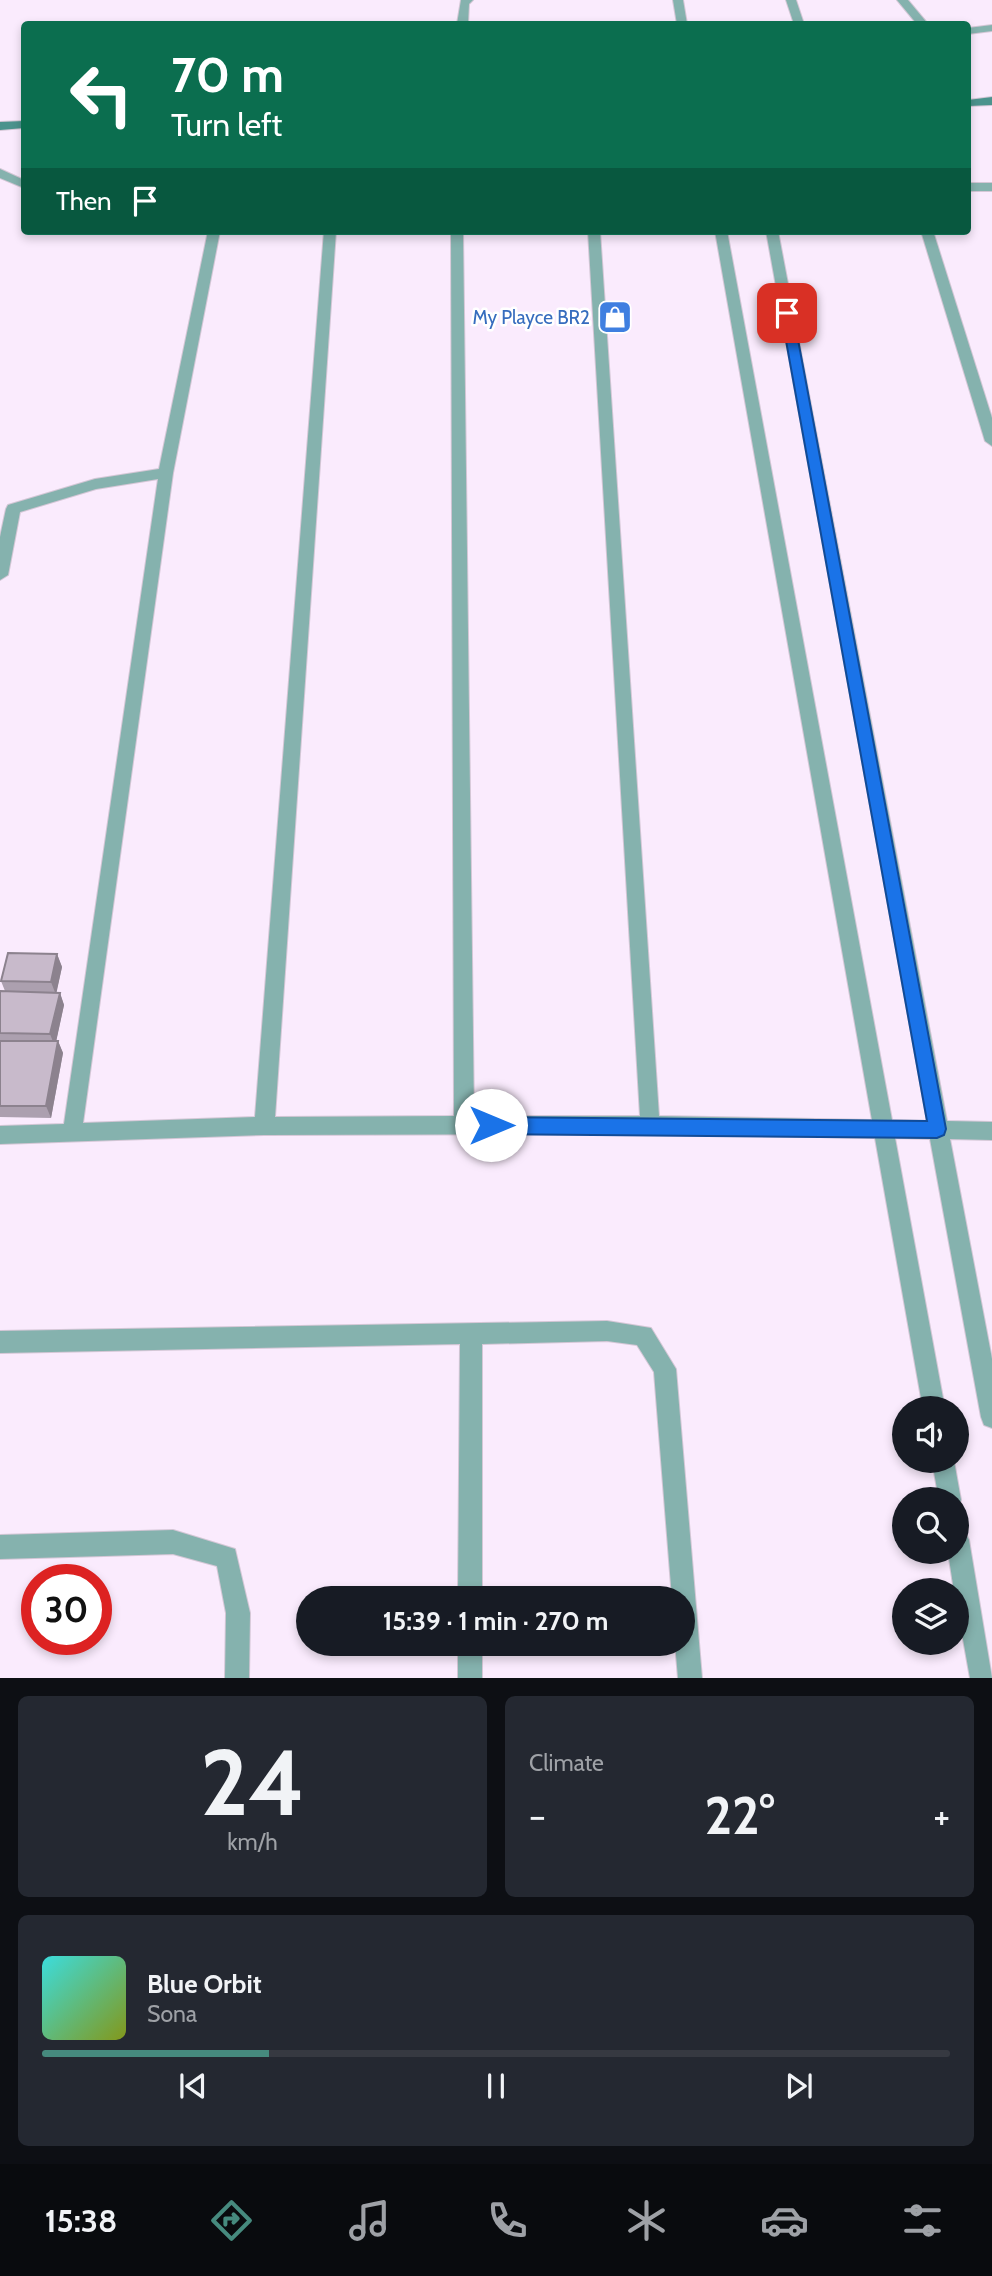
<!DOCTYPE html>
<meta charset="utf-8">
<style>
:root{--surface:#171b24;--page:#242831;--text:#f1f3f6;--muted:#9ea1a6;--line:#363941;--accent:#468a7e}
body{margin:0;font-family:Cabin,sans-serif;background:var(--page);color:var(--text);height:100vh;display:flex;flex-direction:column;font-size:26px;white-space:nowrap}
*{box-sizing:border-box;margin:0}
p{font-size:23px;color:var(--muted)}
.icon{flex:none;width:38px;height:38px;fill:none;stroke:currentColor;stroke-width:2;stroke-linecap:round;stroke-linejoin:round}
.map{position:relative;height:1678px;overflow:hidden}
.panel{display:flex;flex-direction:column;gap:18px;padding:18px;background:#0d0f14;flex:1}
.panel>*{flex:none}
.hud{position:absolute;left:21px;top:21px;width:950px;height:214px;border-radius:7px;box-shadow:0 4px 10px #0003;background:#0b6e4f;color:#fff;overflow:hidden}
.fabs{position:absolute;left:892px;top:1396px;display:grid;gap:14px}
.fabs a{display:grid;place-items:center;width:77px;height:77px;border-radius:50%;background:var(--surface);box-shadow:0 4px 10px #0003;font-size:35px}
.speed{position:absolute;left:21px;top:1564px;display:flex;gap:14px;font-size:35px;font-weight:700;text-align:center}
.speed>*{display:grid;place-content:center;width:91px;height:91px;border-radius:50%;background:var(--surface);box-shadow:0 4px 10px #0003;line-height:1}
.speed .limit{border:10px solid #d22;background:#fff;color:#111}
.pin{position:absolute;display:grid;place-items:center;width:60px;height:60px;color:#fff;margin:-30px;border-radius:14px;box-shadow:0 4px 10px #0006}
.me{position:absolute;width:77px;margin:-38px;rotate:90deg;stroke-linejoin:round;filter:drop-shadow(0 0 5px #0008)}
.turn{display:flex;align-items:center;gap:24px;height:147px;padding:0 35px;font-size:32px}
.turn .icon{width:91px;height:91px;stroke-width:2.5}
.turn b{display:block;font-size:49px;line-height:60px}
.then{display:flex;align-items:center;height:66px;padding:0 35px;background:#0003;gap:14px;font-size:26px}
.big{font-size:52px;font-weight:700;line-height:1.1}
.panel .card{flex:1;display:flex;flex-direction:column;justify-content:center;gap:10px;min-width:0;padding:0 24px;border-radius:10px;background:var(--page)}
.panel .dial{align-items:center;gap:0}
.dial b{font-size:91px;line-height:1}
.song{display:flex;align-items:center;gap:21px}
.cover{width:84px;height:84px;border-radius:10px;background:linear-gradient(135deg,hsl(180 70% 55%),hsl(70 70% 35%))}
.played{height:7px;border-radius:4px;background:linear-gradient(90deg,var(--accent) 25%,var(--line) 25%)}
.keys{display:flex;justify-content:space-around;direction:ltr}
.heat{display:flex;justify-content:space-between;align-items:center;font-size:38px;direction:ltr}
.panel .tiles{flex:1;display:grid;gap:18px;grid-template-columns:1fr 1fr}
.card:last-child{grid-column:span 2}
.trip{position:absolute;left:296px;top:1586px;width:399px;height:70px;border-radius:35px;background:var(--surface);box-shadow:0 4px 10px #0003;font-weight:700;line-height:70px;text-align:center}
.tabs{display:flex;height:112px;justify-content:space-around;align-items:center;background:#090b0e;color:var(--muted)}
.tabs .icon{width:49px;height:49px}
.tabs .current{color:var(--accent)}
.tabs b{font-size:32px;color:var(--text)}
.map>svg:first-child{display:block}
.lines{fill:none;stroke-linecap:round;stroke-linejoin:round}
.lane-casing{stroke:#d4c7d6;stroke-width:2}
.street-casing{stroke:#d4c7d6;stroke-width:2}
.secondary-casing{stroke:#d4c7d6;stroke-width:2}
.lane{fill:#85b2ae;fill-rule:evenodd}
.street{fill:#85b2ae;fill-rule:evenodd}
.secondary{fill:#4b938d;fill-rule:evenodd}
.wall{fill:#aca0af}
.shaded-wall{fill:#8c828e}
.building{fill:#c8bacb;stroke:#8c828e;stroke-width:2}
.route{fill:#1a73e8;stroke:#114b97;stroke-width:2}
.labels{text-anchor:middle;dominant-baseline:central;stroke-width:5;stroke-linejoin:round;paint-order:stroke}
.far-shop-label{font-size:19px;fill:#366cbe;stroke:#fff;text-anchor:end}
</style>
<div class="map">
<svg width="992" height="1678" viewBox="0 0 992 1678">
<rect width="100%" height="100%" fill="#faebfd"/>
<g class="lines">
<g class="lane-casing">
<polygon id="lane" points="673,0 683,0 687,24 677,24"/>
</g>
<g class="street-casing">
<g id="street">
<polygon points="461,0 473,0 469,4 468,24 457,24"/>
<polygon points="786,0 796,0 804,24 794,24"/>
<polygon points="897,0 908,0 928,24 917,24"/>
<polygon points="992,25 992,31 968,34 968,28"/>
<polygon points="0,169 24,180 24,188 0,178"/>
<rect x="968" y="183" width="24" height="8"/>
<polygon points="208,231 220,231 173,473 83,1123 255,1117 324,231 336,231 275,1117 454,1116 451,231 463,231 474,1116 640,1116 588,231 600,231 659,1116 872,1120 715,231 727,231 892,1120 927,1121 766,231 778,231 947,1121 992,1122 992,1140 950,1139 992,1359 992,1428 984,1425 981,1417 930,1139 895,1138 945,1409 923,1409 875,1138 650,1134 264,1135 0,1144 0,1126 64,1124 158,479 96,489 20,512 8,575 0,580 0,537 6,509 8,505 95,479 159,469"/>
<polygon points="921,231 933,231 992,418 992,446 985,441"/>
<polygon points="607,1321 651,1328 676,1369 702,1678 678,1678 675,1643 682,1643 682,1598 672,1598 654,1372 637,1345 607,1341 482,1344 482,1598 458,1598 460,1344 0,1353 0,1331"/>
<polygon points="932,1461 954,1461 961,1500 958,1508 957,1500 939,1500"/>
<polygon points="957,1529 965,1532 969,1540 992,1678 970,1678 957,1606 957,1591 954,1591 948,1552 957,1552"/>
<polygon points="173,1530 235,1549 250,1613 249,1678 225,1678 226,1613 217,1566 173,1554 0,1559 0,1535"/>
<rect x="458" y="1643" width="24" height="35"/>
</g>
</g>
<g class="secondary-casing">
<g id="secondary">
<polygon points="992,97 992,105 968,106 968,100"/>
<polygon points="0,122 24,121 24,128 0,130"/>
</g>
</g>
<use href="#lane" class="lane"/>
<use href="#street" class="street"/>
<use href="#secondary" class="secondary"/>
</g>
<polygon class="wall" points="57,954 62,967 56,993 60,993 64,1005 56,1041 58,1041 63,1053 51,1118 0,1117 0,991 5,991 1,981"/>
<g class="shaded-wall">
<polygon points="57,954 62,967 56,995 51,982"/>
<polygon points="60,993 64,1005 55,1047 50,1034"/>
<polygon points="58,1041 63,1053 51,1118 46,1106"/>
</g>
<g class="building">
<polygon points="8,953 57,954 51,982 1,981"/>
<polygon points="0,991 60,993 50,1034 0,1033"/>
<polygon points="0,1041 58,1041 46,1106 0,1106"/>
</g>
<polygon class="route" points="787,309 793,313 946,1129 944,1135 937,1138 491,1134 484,1131 482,1125 484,1120 491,1117 927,1121 781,313"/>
<defs>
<g id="shop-square" transform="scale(1.75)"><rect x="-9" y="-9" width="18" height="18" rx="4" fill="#3f7fe0" stroke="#fff"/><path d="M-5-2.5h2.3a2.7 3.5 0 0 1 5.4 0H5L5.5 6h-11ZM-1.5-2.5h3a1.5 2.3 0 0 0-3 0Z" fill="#fff"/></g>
</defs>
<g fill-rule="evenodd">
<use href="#shop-square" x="615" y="317"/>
</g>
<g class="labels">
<g class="far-shop-label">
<text x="590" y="317">My Playce BR2</text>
</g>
</g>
</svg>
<div class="fabs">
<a><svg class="icon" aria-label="sound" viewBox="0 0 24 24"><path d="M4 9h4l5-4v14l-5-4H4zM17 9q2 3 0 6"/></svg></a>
<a><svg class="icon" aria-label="search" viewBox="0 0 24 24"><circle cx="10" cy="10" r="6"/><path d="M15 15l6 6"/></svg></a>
<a><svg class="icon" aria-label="layers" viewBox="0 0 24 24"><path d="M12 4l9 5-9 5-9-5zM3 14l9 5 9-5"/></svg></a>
</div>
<div class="speed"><div class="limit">30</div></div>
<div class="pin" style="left:787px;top:313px;background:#d93025"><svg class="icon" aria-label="arrive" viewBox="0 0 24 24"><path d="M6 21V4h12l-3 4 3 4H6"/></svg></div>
<svg class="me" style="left:491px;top:1125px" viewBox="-20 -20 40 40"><circle r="19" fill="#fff"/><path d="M0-13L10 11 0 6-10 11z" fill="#1a73e8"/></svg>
<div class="trip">15:39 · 1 min · 270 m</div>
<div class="hud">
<div class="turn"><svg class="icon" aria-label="left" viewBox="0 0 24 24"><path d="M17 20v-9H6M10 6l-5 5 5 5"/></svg><div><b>70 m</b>Turn left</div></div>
<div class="then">Then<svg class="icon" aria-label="arrive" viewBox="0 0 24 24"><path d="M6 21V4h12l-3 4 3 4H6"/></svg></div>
</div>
</div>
<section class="panel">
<div class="tiles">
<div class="card dial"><b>24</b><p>km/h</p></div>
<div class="card"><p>Climate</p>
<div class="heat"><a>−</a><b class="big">22°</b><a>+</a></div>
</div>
<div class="card">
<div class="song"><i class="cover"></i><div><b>Blue Orbit</b><p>Sona</p></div></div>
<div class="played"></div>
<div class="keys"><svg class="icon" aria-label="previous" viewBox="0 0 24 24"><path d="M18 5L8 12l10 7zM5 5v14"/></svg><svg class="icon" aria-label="pause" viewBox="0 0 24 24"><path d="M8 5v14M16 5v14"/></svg><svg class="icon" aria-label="next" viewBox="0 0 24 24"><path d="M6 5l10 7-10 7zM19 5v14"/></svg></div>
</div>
</div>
</section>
<nav class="tabs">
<b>15:38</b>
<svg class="icon current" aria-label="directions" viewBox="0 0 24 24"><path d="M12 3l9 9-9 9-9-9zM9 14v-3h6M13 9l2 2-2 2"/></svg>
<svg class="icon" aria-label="music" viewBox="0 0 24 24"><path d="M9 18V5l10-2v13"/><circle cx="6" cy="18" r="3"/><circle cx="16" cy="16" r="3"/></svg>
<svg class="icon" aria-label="phone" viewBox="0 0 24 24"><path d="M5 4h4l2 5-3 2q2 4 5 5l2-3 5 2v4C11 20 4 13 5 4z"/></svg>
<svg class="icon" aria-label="climate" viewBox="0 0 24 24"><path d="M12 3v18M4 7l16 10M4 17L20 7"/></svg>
<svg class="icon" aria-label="car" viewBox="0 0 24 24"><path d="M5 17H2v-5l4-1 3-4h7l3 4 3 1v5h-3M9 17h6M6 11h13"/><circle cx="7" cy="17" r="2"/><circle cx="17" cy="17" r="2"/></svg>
<svg class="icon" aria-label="filters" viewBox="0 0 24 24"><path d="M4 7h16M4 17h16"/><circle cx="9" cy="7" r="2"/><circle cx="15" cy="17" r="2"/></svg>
</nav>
